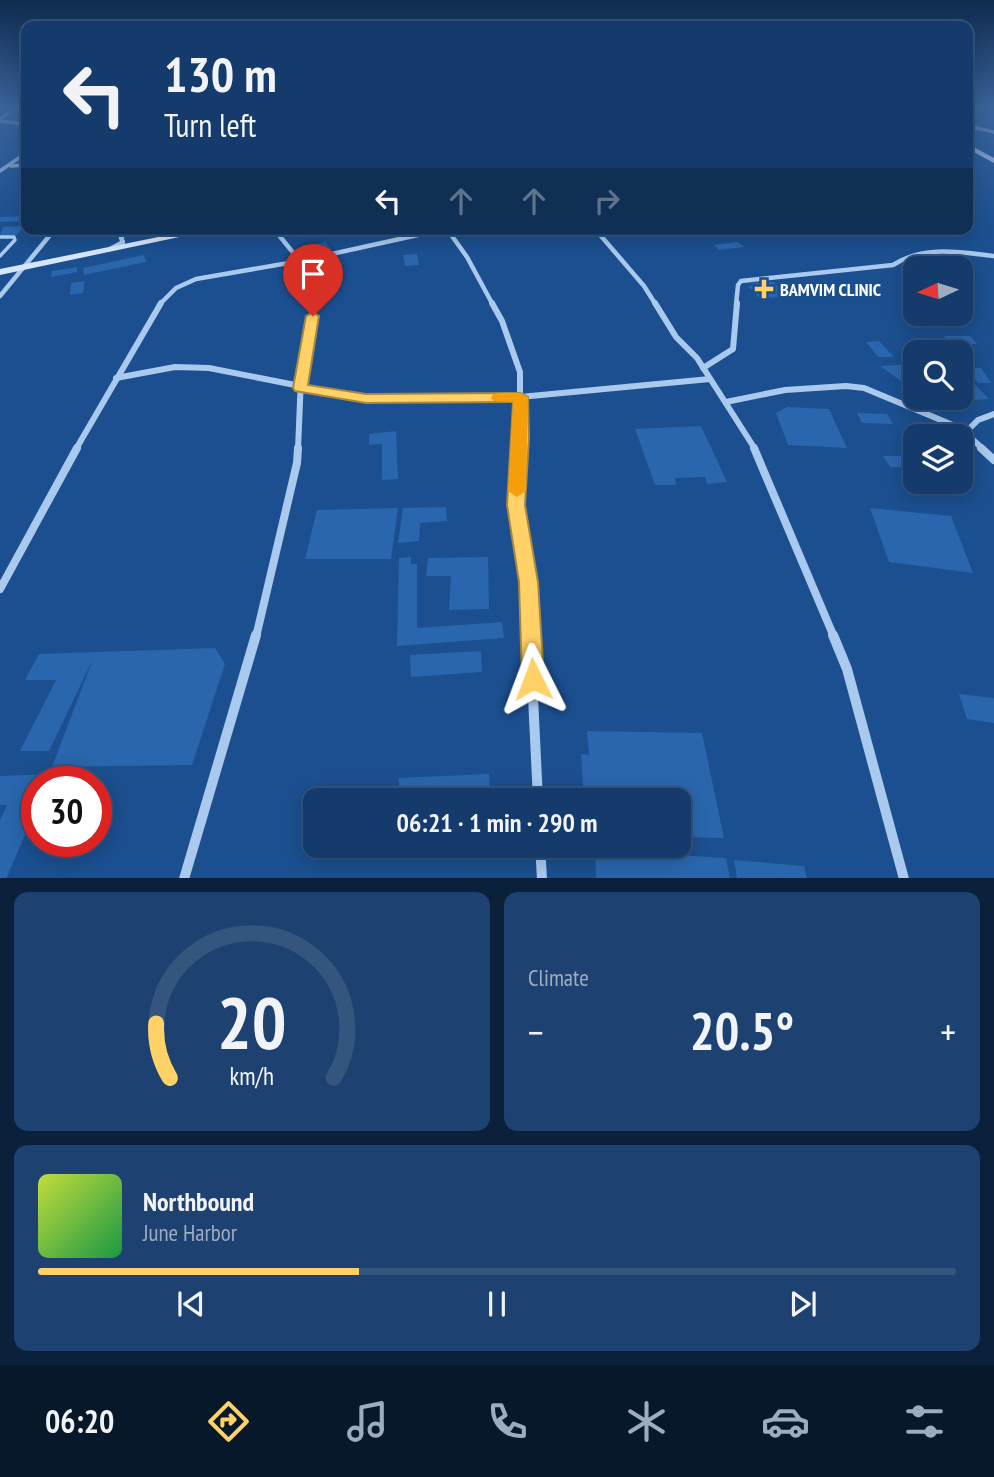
<!DOCTYPE html>
<meta charset="utf-8">
<style>
:root{--surface:#143b6b;--page:#1d4271;--text:#f1f3f6;--muted:#9dadc1;--line:#33557e;--accent:#ffd166}
body{margin:0;font-family:"PT Sans Narrow",sans-serif;background:var(--page);color:var(--text);height:100vh;display:flex;flex-direction:column;font-size:26px;white-space:nowrap}
*{box-sizing:border-box;margin:0}
p{font-size:23px;color:var(--muted)}
.icon{flex:none;width:38px;height:38px;fill:none;stroke:currentColor;stroke-width:2;stroke-linecap:round;stroke-linejoin:round}
.map{position:relative;height:878px;overflow:hidden}
.details{display:flex;flex-direction:column;gap:14px;padding:14px;background:#0b203b;flex:1}
.details>*{flex:none}
.guide{position:absolute;left:21px;top:21px;width:952px;height:214px;border-radius:14px;box-shadow:0 4px 18px #0003,0 0 0 2px var(--line);background:#143b6b;color:var(--text);overflow:hidden}
.needle{width:46px;rotate:266deg}
.buttons{position:absolute;left:903px;top:256px;display:grid;gap:14px}
.buttons a{display:grid;place-items:center;width:70px;height:70px;border-radius:14px;background:var(--surface);box-shadow:0 4px 18px #0003,0 0 0 2px var(--line);font-size:35px}
.speed{position:absolute;left:21px;top:766px;display:flex;gap:14px;font-size:35px;font-weight:700;text-align:center}
.speed>*{display:grid;place-content:center;width:91px;height:91px;border-radius:50%;background:var(--surface);box-shadow:0 4px 18px #0003,0 0 0 2px var(--line);line-height:1}
.speed .limit{border:10px solid #d22;background:#fff;color:#111}
.pin{position:absolute;display:grid;place-items:center;width:60px;height:60px;color:#fff;margin:-72px -30px;border-radius:50% 50% 50% 0;rotate:-45deg;box-shadow:0 0 7px #0007}
.pin .icon{rotate:45deg}
.me{position:absolute;width:77px;margin:-38px;rotate:357deg;stroke-linejoin:round;filter:drop-shadow(0 0 5px #0008)}
.turn{display:flex;align-items:center;gap:24px;height:147px;padding:0 28px;font-size:32px}
.turn .icon{width:91px;height:91px;stroke-width:2.5}
.turn b{display:block;font-size:49px;line-height:60px}
.lanes{display:flex;align-items:center;height:66px;padding:0 28px;background:#0003;justify-content:center;gap:35px;direction:ltr}
.lanes .off{opacity:.35}
.big{font-size:52px;font-weight:700;line-height:1.1}
.details .widget{flex:1;display:flex;flex-direction:column;justify-content:center;gap:10px;min-width:0;padding:0 24px;border-radius:14px;background:var(--page)}
.details .dial{align-items:center;gap:0}
.dial svg{height:182px;overflow:visible;fill:none;stroke:var(--line);stroke-width:7;stroke-linecap:round;text-anchor:middle}
.dial text{fill:var(--text);stroke:none}
.song{display:flex;align-items:center;gap:21px}
.cover{width:84px;height:84px;border-radius:10px;background:linear-gradient(135deg,hsl(70 70% 55%),hsl(140 70% 35%))}
.played{height:7px;border-radius:4px;background:linear-gradient(90deg,var(--accent) 35%,var(--line) 35%)}
.keys{display:flex;justify-content:space-around;direction:ltr}
.heat{display:flex;justify-content:space-between;align-items:center;font-size:38px;direction:ltr}
.details .tiles{flex:1;display:grid;gap:14px;grid-template-columns:1fr 1fr}
.widget:last-child{grid-column:span 2}
.trip{position:absolute;left:303px;top:788px;width:388px;height:70px;border-radius:14px;background:var(--surface);box-shadow:0 4px 18px #0003,0 0 0 2px var(--line);font-weight:700;line-height:70px;text-align:center}
.tab-bar{display:flex;height:112px;justify-content:space-around;align-items:center;background:#08182b;color:var(--muted)}
.tab-bar .icon{width:49px;height:49px}
.tab-bar .active{color:var(--accent)}
.tab-bar b{font-size:32px;color:var(--text)}
.map>svg:first-child{display:block}
.building{fill:#2a66ad}
.lines{fill:none;stroke-linecap:round;stroke-linejoin:round}
.lane{stroke:#a9c9ee;stroke-width:3.5}
.street-far4{stroke:#a9c9ee;stroke-width:3.5}
.street-far3{stroke:#a9c9ee;stroke-width:4.5}
.street-far2{stroke:#a9c9ee;stroke-width:6}
.street-far1{stroke:#a9c9ee;stroke-width:8}
.street{stroke:#a9c9ee;stroke-width:10}
.secondary{fill:#d6e6fa;fill-rule:evenodd}
.route{fill:#ffd166;stroke:#a68842;stroke-width:2}
.slow{fill:#f59e0b}
.poi-dot{fill:#ffd166;stroke:#1b4f8f;stroke-width:2.5}
.labels{text-anchor:middle;dominant-baseline:central;stroke-width:7;stroke-linejoin:round;paint-order:stroke}
.far-poi-label{font-size:18px;font-weight:bold;fill:#fff;stroke:#1b4f8f;text-anchor:start}
</style>
<div class="map">
<svg width="994" height="879" viewBox="0 0 994 879">
<rect width="100%" height="100%" fill="#1b4f8f"/>
<g class="building">
<polygon points="26,216 26,221 0,222 0,217"/>
<polygon points="22,226 24,227 16,235 0,236 3,227"/>
<polygon points="325,242 331,249 312,253 307,247"/>
<polygon points="738,242 744,247 719,250 714,245"/>
<polygon points="417,254 419,265 405,266 403,255"/>
<polygon points="144,255 146,262 84,275 83,268"/>
<polygon points="77,267 77,272 51,277 52,271"/>
<polygon points="85,281 83,293 70,295 71,283"/>
<polygon points="774,282 785,297 759,298 748,286 753,286 751,283"/>
<polygon points="944,336 970,336 977,344 964,344 973,355 961,355"/>
<polygon points="879,341 894,357 878,357 866,342"/>
<polygon points="915,364 915,391 880,366"/>
<polygon points="967,368 981,368 991,383 978,383"/>
<polygon points="961,370 989,399 937,402 922,398 961,397"/>
<polygon points="787,407 829,409 847,448 788,445 776,413"/>
<polygon points="857,413 887,414 893,424 862,423"/>
<polygon points="701,426 727,482 707,484 705,477 675,478 676,485 655,485 635,429"/>
<polygon points="396,431 398,479 382,480 382,444 369,445 369,434"/>
<polygon points="883,456 915,456 915,467 890,467"/>
<polygon points="446,507 447,521 420,523 419,541 398,543 403,508"/>
<polygon points="398,508 391,559 305,559 317,510"/>
<polygon points="870,508 951,516 973,573 889,562"/>
<polygon points="411,557 411,564 417,564 417,628 502,622 504,638 397,646 399,558"/>
<polygon points="488,557 489,609 449,610 451,576 426,576 428,558"/>
<polygon points="215,648 225,664 192,765 52,767 93,659 49,751 20,751 56,680 25,680 39,654"/>
<polygon points="481,651 482,672 411,677 410,655"/>
<polygon points="959,694 994,698 994,723 967,719"/>
<polygon points="587,731 702,733 724,838 679,837 679,800 584,800 581,754 589,755"/>
<polygon points="51,774 47,782 37,782 37,807 6,879 0,879 0,820 7,805 0,805 0,776"/>
<polygon points="489,774 490,800 398,800 399,778"/>
<polygon points="595,850 726,858 730,879 596,879"/>
<polygon points="734,860 804,866 807,879 737,879"/>
</g>
<g class="lines">
<polyline class="lane" points="0,237 14,237 15,240 0,256"/>
<g class="street-far4">
<polyline points="0,119 18,107"/>
<polyline points="0,121 26,124"/>
<polyline points="968,126 994,132"/>
<polyline points="11,166 26,165"/>
<polyline points="0,171 26,153"/>
</g>
<g class="street-far3">
<polyline points="274,229 307,270 316,289 313,305"/>
<polyline points="447,229 467,257 493,305"/>
<polyline points="595,229 644,286 656,305"/>
<polyline points="110,249 123,242 121,238 128,229"/>
<polyline points="0,296 55,229"/>
<polyline points="159,305 176,288 196,279 300,261 445,229"/>
<path d="M736,305L738,285L741,281L893,265C924,245 959,252 994,256"/>
</g>
<g class="street-far2">
<polyline points="492,303 502,321 520,372 520,449"/>
<polyline points="655,303 676,337 697,358 755,449"/>
<polyline points="703,368 733,349 737,303"/>
<polyline points="116,378 175,367 209,368 366,399 520,397 710,379"/>
<polyline points="726,402 785,390 846,386 864,388 960,428 983,449"/>
<polyline points="961,428 969,429 978,420 994,414"/>
<polyline points="76,449 161,303"/>
<polyline points="298,449 301,378 314,303"/>
</g>
<g class="street-far1">
<polyline points="520,448 516,505 528,582 531,637"/>
<polyline points="754,448 834,637"/>
<polyline points="981,448 994,460"/>
<polyline points="0,589 77,448"/>
<polyline points="256,637 297,463 298,448"/>
</g>
<g class="street">
<polyline points="530,635 538,800"/>
<polyline points="833,635 847,669 904,879"/>
<polyline points="540,845 542,879"/>
<polyline points="184,879 256,635"/>
</g>
<g class="secondary">
<polygon points="968,144 994,158 994,163 968,149"/>
<polygon points="198,229 217,229 0,275 0,269"/>
</g>
</g>
<linearGradient id="sky" x2="0" y2="1"><stop stop-color="#0f2b4f"/><stop offset="0.47" stop-color="#39639b"/><stop offset="1" stop-color="#39639b" stop-opacity="0"/></linearGradient>
<rect width="994" height="230" fill="url(#sky)"/>
<polygon class="route" points="313,312 319,316 308,385 366,394 520,393 528,397 529,438 525,505 538,582 544,679 541,686 533,689 525,686 522,679 519,582 507,505 513,402 366,403 295,391 293,388 306,316"/>
<polygon class="slow" points="499,393 520,393 528,397 526,491 517,497 508,491 513,402 493,401 491,398 493,394"/>
<path class="poi-dot" d="M760.5 278.5h7v7h7v7h-7v7h-7v-7h-7v-7h7z"/>
<g class="labels">
<g class="far-poi-label">
<text x="780" y="289">BAMVIM CLINIC</text>
</g>
</g>
</svg>
<div class="buttons">
<a><svg class="needle" viewBox="-14 -14 28 28"><path d="M0-13l5 13h-10z" fill="#e53935"/><path d="M0 13l5-13h-10z" fill="#9dadc1"/></svg></a>
<a><svg class="icon" aria-label="search" viewBox="0 0 24 24"><circle cx="10" cy="10" r="6"/><path d="M15 15l6 6"/></svg></a>
<a><svg class="icon" aria-label="layers" viewBox="0 0 24 24"><path d="M12 4l9 5-9 5-9-5zM3 14l9 5 9-5"/></svg></a>
</div>
<div class="speed"><div class="limit">30</div></div>
<div class="pin" style="left:313px;top:316px;background:#d93025"><svg class="icon" aria-label="arrive" viewBox="0 0 24 24"><path d="M6 21V4h12l-3 4 3 4H6"/></svg></div>
<svg class="me" style="left:533px;top:679px" viewBox="-20 -20 40 40"><path d="M0-17L14 15 0 8-14 15z" fill="#ffd166" stroke="#fff" stroke-width="4"/></svg>
<div class="trip">06:21 · 1 min · 290 m</div>
<div class="guide">
<div class="turn"><svg class="icon" aria-label="left" viewBox="0 0 24 24"><path d="M17 20v-9H6M10 6l-5 5 5 5"/></svg><div><b>130 m</b>Turn left</div></div>
<div class="lanes"><svg class="icon" aria-label="left" viewBox="0 0 24 24"><path d="M17 20v-9H6M10 6l-5 5 5 5"/></svg><svg class="icon off" aria-label="ahead" viewBox="0 0 24 24"><path d="M12 20V5M6 11l6-6 6 6"/></svg><svg class="icon off" aria-label="ahead" viewBox="0 0 24 24"><path d="M12 20V5M6 11l6-6 6 6"/></svg><svg class="icon off" aria-label="right" viewBox="0 0 24 24"><path d="M7 20v-9h11M14 6l5 5-5 5"/></svg></div>
</div>
</div>
<section class="details">
<div class="tiles">
<div class="widget dial"><svg viewBox="0 0 100 80">
<path d="M14 69A42 42 0 1 1 86 69"/>
<path d="M14 69A42 42 0 0 1 8 45" stroke="#ffd166"/>
<text x="50" y="56" font-size="32" font-weight="700">20</text>
<text x="50" y="72" font-size="11">km/h</text>
</svg></div>
<div class="widget"><p>Climate</p>
<div class="heat"><a>−</a><b class="big">20.5°</b><a>+</a></div>
</div>
<div class="widget">
<div class="song"><i class="cover"></i><div><b>Northbound</b><p>June Harbor</p></div></div>
<div class="played"></div>
<div class="keys"><svg class="icon" aria-label="previous" viewBox="0 0 24 24"><path d="M18 5L8 12l10 7zM5 5v14"/></svg><svg class="icon" aria-label="pause" viewBox="0 0 24 24"><path d="M8 5v14M16 5v14"/></svg><svg class="icon" aria-label="next" viewBox="0 0 24 24"><path d="M6 5l10 7-10 7zM19 5v14"/></svg></div>
</div>
</div>
</section>
<nav class="tab-bar">
<b>06:20</b>
<svg class="icon active" aria-label="directions" viewBox="0 0 24 24"><path d="M12 3l9 9-9 9-9-9zM9 14v-3h6M13 9l2 2-2 2"/></svg>
<svg class="icon" aria-label="music" viewBox="0 0 24 24"><path d="M9 18V5l10-2v13"/><circle cx="6" cy="18" r="3"/><circle cx="16" cy="16" r="3"/></svg>
<svg class="icon" aria-label="phone" viewBox="0 0 24 24"><path d="M5 4h4l2 5-3 2q2 4 5 5l2-3 5 2v4C11 20 4 13 5 4z"/></svg>
<svg class="icon" aria-label="climate" viewBox="0 0 24 24"><path d="M12 3v18M4 7l16 10M4 17L20 7"/></svg>
<svg class="icon" aria-label="car" viewBox="0 0 24 24"><path d="M5 17H2v-5l4-1 3-4h7l3 4 3 1v5h-3M9 17h6M6 11h13"/><circle cx="7" cy="17" r="2"/><circle cx="17" cy="17" r="2"/></svg>
<svg class="icon" aria-label="filters" viewBox="0 0 24 24"><path d="M4 7h16M4 17h16"/><circle cx="9" cy="7" r="2"/><circle cx="15" cy="17" r="2"/></svg>
</nav>
